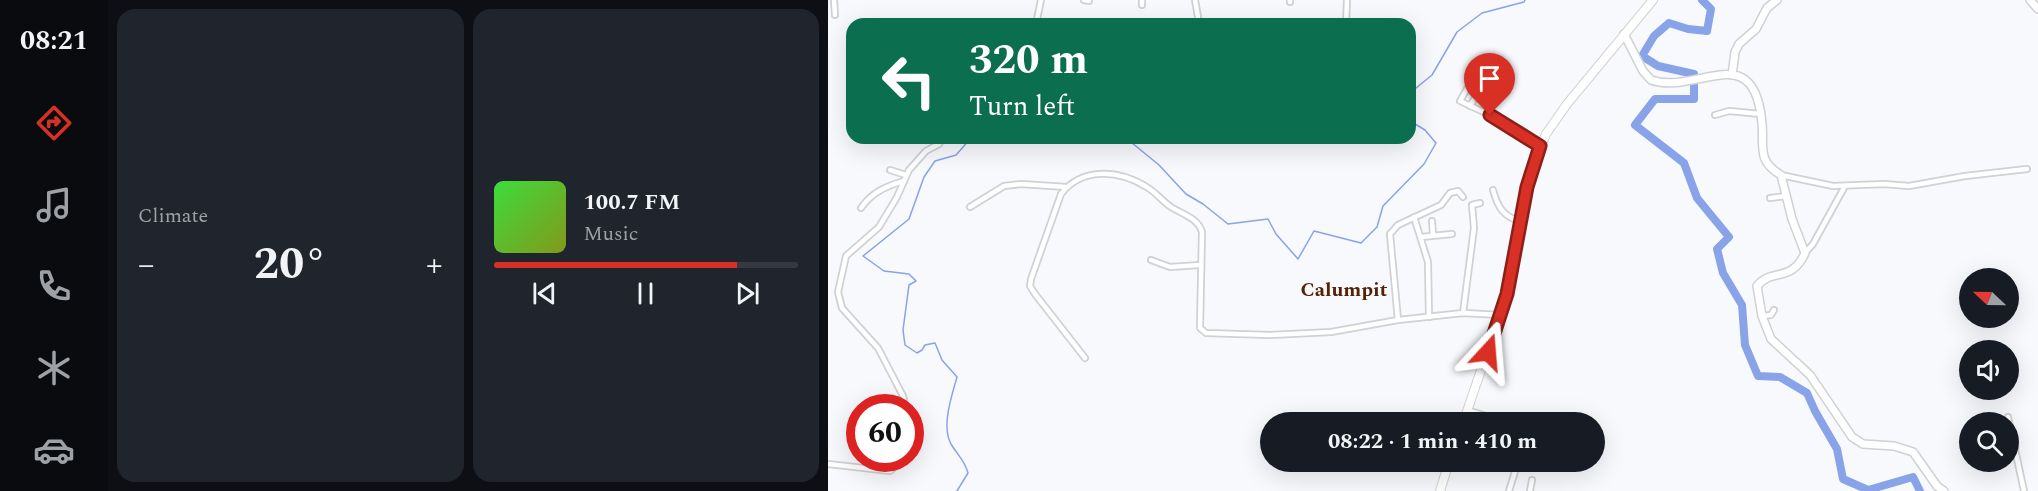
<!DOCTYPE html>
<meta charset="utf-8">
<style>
:root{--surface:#171b24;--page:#20242c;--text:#f1f3f6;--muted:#9ea1a6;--line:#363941;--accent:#d93025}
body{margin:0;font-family:Spectral,serif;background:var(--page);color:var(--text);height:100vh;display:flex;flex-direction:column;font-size:22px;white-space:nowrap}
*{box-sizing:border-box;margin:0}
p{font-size:20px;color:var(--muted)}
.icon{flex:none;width:33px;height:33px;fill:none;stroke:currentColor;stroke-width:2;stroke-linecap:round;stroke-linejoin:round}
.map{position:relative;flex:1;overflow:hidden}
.panel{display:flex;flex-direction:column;gap:9px;padding:9px;background:#0d0f14;width:720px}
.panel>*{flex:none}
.top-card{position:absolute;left:18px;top:18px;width:570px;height:126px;border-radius:18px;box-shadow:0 6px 24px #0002;background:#0b6e4f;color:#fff;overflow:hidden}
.needle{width:39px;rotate:292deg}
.tools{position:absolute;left:1131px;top:268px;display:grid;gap:12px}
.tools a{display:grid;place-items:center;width:60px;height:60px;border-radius:50%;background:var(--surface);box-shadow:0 6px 24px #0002;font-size:30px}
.speed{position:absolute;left:18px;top:394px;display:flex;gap:12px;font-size:30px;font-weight:700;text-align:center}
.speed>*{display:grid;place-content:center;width:78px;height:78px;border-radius:50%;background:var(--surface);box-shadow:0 6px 24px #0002;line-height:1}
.speed .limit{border:9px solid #d22;background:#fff;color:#111}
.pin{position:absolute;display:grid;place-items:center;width:51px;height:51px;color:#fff;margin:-62px -26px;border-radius:50% 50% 50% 0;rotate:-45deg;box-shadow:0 0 6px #0007}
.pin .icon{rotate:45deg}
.me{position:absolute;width:66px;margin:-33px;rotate:19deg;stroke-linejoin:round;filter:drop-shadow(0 0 4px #0008)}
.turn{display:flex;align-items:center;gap:21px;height:126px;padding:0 24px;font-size:27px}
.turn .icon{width:78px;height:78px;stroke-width:2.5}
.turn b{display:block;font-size:42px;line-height:51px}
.big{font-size:45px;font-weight:700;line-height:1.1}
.panel .widget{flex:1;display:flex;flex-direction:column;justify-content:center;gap:9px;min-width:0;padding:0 21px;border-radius:18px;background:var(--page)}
.song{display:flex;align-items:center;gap:18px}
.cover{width:72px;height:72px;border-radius:9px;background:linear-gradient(135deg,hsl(120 70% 55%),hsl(70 70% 35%))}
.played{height:6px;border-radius:3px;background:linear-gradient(90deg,var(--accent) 80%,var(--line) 80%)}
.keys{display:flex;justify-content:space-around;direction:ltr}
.heat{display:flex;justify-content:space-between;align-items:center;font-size:33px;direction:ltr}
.panel .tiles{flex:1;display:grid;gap:9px;grid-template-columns:repeat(2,1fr)}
.trip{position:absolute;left:432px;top:412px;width:345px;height:60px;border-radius:30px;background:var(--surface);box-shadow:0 6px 24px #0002;font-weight:700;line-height:60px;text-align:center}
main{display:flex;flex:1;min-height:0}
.tabs{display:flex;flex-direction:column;width:108px;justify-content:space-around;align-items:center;background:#090b0e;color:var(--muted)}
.tabs .icon{width:42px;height:42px}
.tabs .active{color:var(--accent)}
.tabs b{font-size:27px;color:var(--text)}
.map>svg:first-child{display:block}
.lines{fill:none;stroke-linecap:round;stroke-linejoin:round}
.stream{stroke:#89a3e8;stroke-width:1.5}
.river{stroke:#89a3e8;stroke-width:8}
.street-casing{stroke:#d0d1d4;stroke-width:8}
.secondary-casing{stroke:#d0d1d4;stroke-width:10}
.primary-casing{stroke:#d0d1d4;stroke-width:10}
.street{stroke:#fff;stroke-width:4.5}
.secondary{stroke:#fff;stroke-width:7}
.primary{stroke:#fff;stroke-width:8}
.route-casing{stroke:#8d1f18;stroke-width:15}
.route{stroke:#d93025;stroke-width:10}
.labels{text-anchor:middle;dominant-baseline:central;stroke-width:6;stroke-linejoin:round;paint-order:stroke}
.neighbourhood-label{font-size:20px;font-weight:bold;fill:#522305;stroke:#f8f9fd}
</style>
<main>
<nav class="tabs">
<b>08:21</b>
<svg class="icon active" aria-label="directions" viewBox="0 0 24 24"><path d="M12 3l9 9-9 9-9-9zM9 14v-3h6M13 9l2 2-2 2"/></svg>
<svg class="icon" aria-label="music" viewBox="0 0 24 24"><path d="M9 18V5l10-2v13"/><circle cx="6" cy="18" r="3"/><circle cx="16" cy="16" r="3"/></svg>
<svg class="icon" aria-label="phone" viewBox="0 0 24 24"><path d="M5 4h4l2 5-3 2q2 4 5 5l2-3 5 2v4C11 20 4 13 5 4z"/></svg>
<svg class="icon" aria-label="climate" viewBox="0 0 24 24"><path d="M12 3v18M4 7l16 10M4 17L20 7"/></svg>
<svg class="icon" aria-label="car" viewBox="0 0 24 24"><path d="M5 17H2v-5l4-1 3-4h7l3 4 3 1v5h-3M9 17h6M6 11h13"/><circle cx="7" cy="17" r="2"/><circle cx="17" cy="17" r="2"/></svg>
</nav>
<section class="panel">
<div class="tiles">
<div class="widget"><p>Climate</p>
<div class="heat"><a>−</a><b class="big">20°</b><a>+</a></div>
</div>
<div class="widget">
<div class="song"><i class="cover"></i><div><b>100.7 FM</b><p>Music</p></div></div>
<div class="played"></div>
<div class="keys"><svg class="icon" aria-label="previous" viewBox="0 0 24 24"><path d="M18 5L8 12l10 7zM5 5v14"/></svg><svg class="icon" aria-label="pause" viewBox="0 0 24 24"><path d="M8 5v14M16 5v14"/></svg><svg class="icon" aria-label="next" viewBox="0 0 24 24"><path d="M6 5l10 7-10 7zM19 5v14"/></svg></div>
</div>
</div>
</section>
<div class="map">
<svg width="1210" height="491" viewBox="0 0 1210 491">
<rect width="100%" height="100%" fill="#f8f9fd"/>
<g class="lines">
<g class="stream">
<polyline points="582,93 604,75 629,32 654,13 696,2 697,0"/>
<polyline points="229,138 230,143 234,138"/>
<polyline points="298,138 331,165 358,194 375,204 400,224 440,219 448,234 470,259 486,231 533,243 549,227 555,206 596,164 608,143 597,130 582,121"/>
<path d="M129,491L140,473C136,459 130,456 123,444C113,426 124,395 129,377L114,360L107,343L97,345L94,350L89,353L77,345L75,330L81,285L88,281L81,274L56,271L35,256L81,219L96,177L107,161L128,155L143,138"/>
</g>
<polyline class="river" points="874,0 883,9 879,31 860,29 841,23 826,36 814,56 830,66 866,74 866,99 827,99 807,125 856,163 869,198 901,237 889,249 895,273 914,305 917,345 930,376 952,377 979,393 987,411 1009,449 1015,479 1040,490 1085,477 1092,491"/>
<g class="street-casing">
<g id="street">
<polyline points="6,0 7,15"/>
<polyline points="256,0 261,1"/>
<polyline points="367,0 370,17"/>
<polyline points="462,2 462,0"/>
<polyline points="314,5 314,0"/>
<polyline points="208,24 213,0"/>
<polyline points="518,24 519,0"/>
<polyline points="644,80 632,101 662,115 712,145"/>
<polyline points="642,106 654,86"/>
<polyline points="887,115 901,111 933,114"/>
<polyline points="62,170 78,175"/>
<polyline points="953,175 1005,186 1056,184 1081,186 1137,176 1199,169"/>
<path d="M665,190C670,208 675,216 693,222"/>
<polyline points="942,198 959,196"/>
<polyline points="142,207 176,186 193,184 238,187"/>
<path d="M33,208C43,193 58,186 76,181"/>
<polyline points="586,217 600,262 601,317"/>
<polyline points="604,221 605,235"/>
<polyline points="593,237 624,234"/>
<polyline points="977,253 985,244 1017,186"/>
<polyline points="323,260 342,267 372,265"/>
<polyline points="635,313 646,228 644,205 652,203"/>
<polyline points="934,316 943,315 946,310"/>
<polyline points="570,320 562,234 570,225 613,205 622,193 630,191 635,197"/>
<path d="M257,358L207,294L202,286L203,279L233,194C254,167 290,170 317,186C327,191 334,201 343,207C354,214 370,218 374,232L372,328L378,333L442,335L503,332L570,320L635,313L673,315"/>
<polyline points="78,408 75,396 50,348 14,308 10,292 18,256 51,227 69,197 81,170 98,151 111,144 115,138"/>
<polyline points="639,410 658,416 687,420"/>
<polyline points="1180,417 1196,491"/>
<polyline points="0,464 62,471 76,459"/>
<polyline points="681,491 690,462"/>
<polyline points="702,491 704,480"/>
</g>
</g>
<g class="secondary-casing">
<g id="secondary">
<polyline points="1202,0 1210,9"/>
<path d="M796,34L815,71L823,80C869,96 926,36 934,123C936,148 929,161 953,175L964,219L977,253C964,283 943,268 929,286L934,316L943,339L982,375L1024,437L1035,444L1066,446L1085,452L1109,486L1116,491"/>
<polyline points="904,75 907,52 911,44 928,29 939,8 949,0"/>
</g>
</g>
<g class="primary-casing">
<g id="primary">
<polyline points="635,423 679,294 704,169 718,134 739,104 825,0"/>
<polyline points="612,491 621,462"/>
</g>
</g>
<use href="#street" class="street"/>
<use href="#secondary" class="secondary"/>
<use href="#primary" class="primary"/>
</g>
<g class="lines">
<g class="route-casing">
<polyline id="route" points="660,352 679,294 699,187 712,146 662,115"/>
</g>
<use href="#route" class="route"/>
</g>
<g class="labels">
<g class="neighbourhood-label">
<text x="516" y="290">Calumpit</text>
</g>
</g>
</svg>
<div class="tools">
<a><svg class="needle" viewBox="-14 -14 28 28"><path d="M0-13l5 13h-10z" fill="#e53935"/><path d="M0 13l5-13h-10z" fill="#9ea1a6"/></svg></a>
<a><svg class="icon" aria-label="sound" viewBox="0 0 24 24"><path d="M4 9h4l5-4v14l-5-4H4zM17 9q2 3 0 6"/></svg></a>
<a><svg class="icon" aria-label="search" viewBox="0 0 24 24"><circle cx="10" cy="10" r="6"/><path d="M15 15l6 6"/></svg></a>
</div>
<div class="speed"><div class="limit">60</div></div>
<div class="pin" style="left:662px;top:115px;background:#d93025"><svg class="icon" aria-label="arrive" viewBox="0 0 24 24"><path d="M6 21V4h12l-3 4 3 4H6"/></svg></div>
<svg class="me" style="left:660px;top:352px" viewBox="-20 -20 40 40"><path d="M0-17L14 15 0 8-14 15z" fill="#d93025" stroke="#fff" stroke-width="4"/></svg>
<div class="trip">08:22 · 1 min · 410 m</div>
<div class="top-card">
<div class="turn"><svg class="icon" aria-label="left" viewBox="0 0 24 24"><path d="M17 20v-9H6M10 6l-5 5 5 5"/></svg><div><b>320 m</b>Turn left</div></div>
</div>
</div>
</main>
